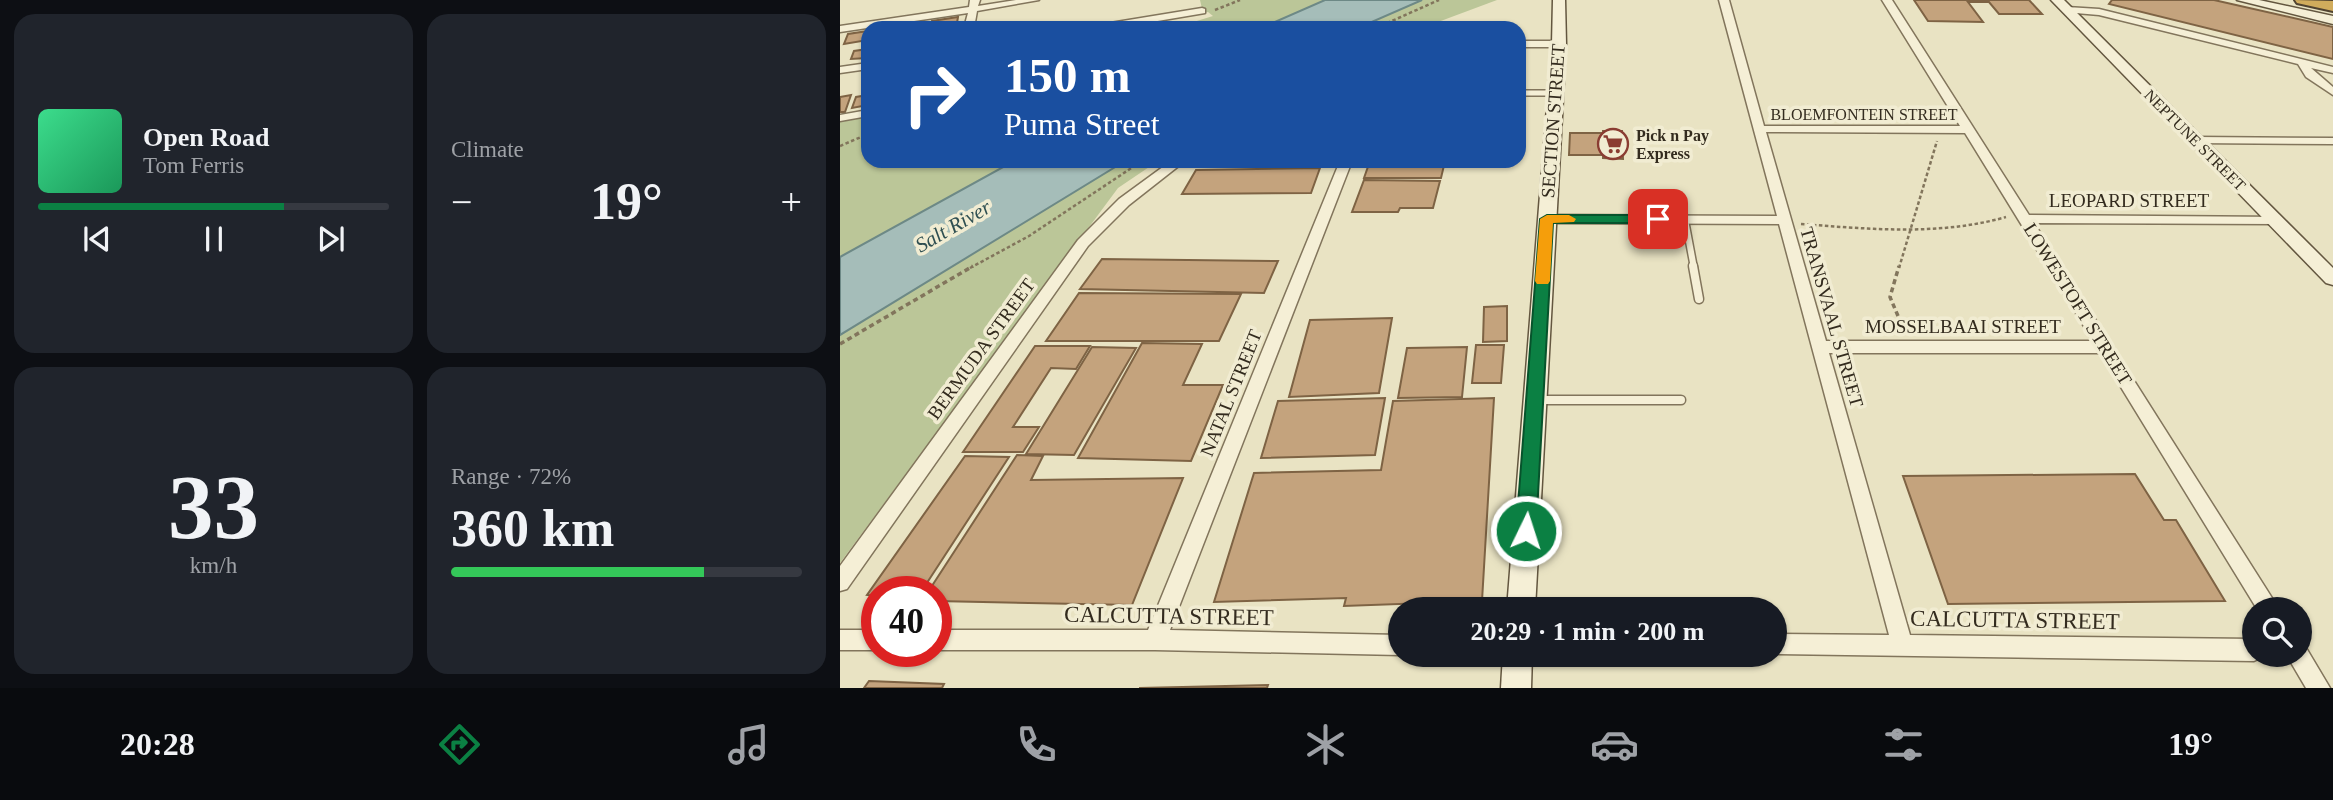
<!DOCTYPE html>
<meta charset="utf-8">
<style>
:root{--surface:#171b24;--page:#20242c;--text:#f1f3f6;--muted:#9ea1a6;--line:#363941;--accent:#0b8043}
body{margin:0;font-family:"Times New Roman",serif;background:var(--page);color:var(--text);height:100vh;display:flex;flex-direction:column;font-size:26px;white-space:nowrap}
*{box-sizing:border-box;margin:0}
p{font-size:23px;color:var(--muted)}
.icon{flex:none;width:38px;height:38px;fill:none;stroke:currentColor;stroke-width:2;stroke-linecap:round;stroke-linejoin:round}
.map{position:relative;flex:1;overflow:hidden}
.panel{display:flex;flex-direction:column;gap:14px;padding:14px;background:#0d0f14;width:840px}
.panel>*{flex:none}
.banner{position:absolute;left:21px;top:21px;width:665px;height:147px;border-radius:21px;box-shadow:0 2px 5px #0004;background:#1a4fa0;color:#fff;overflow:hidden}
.buttons{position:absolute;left:1402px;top:597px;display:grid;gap:14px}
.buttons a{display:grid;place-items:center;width:70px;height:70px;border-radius:50%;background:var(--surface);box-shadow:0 2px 5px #0004;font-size:35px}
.speed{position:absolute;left:21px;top:576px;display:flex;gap:14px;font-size:35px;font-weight:700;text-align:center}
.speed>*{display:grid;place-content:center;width:91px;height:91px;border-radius:50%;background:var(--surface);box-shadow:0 2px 5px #0004;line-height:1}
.speed .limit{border:10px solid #d22;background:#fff;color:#111}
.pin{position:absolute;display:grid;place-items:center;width:60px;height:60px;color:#fff;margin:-30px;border-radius:14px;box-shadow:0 4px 10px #0006}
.me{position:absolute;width:77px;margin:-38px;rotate:4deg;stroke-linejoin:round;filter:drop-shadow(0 0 5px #0008)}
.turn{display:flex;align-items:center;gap:24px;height:147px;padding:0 28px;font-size:32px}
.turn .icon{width:91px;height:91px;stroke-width:2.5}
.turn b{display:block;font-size:49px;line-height:60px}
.big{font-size:52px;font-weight:800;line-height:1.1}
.panel .tile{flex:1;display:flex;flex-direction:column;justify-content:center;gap:10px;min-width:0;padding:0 24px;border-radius:21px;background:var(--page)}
.panel .dial{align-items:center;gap:0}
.dial b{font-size:91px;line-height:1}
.song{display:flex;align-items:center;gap:21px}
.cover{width:84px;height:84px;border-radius:10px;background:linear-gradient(135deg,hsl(150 70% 55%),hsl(150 70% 35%))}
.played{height:7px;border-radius:4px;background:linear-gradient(90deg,var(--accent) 70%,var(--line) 70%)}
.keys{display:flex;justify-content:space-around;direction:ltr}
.heat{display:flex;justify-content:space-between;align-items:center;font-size:38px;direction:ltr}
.charge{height:10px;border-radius:5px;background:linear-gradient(90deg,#34c759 72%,var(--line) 0)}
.panel .tiles{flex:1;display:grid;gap:14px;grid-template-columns:repeat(2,1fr)}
.trip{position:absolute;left:548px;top:597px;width:399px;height:70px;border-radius:35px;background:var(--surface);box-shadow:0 2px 5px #0004;font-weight:800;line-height:70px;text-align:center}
.tabs{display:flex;height:112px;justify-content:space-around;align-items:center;background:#090b0e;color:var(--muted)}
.tabs .icon{width:49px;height:49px}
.tabs .active{color:var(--accent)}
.tabs b{font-size:32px;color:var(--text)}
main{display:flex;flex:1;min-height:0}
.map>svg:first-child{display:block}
.green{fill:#bbc698}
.water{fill:#a5bdb9;stroke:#6d8986;stroke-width:2}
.building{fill:#c4a37d;stroke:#7e6344;stroke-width:2}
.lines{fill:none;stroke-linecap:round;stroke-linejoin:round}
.lane-far2-casing{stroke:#82755c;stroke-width:8}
.lane-far1-casing{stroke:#82755c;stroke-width:9}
.lane-casing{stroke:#82755c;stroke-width:11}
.street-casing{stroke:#82755c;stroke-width:3}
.secondary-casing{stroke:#63563f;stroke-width:3}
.highway-casing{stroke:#504330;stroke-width:4}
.path-far1{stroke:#82755c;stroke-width:2.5;stroke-dasharray:3.5 2.5;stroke-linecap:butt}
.path{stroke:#82755c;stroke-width:3.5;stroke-dasharray:5 3.5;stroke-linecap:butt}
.lane-far2{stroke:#f5efd6;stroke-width:5}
.lane-far1{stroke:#f5efd6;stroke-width:6}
.lane{stroke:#f5efd6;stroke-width:8}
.street{fill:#f5efd6;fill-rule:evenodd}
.secondary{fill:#f5efd6;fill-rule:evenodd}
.highway{fill:#d1ac5c;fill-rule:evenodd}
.route{fill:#0b8043;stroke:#07532c;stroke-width:2}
.slow{fill:#f59e0b}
.labels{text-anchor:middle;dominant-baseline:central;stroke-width:7;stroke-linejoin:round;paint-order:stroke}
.far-street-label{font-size:16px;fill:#332b1e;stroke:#f1ecd2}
.far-poi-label{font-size:16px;font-weight:bold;fill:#332b1e;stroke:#f1ecd2;text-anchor:start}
.street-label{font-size:19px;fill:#332b1e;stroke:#f1ecd2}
.water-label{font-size:21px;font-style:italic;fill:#2f4f51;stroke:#f1ecd2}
.near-street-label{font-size:23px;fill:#332b1e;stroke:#f1ecd2}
</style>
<main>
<section class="panel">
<div class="tiles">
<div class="tile">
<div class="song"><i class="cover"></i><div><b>Open Road</b><p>Tom Ferris</p></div></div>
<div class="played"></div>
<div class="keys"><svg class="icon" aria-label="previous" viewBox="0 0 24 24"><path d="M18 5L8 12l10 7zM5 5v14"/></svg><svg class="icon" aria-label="pause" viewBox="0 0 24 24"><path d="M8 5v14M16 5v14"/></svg><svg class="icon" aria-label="next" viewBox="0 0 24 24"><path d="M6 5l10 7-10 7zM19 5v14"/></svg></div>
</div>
<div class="tile"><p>Climate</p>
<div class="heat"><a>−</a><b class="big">19°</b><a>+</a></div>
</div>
<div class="tile dial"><b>33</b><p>km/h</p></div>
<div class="tile"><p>Range · 72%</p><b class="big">360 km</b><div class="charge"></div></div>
</div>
</section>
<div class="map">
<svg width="1493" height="688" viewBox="0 0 1493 688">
<rect width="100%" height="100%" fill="#e9e3c3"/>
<g class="green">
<polygon points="360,0 485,0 421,28 334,28 373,16 368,12 363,13"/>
<polygon points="582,0 657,0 582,28 518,28"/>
<polygon points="28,117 28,161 174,161 0,257 0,122"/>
<polygon points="285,161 318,161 278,188 0,563 0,335"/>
</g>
<g class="water">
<polygon points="485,0 582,0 518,28 421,28"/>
<polygon points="174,161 285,161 0,335 0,257"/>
</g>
<g class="building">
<polygon points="1074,0 1189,0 1202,14 1159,14 1149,2 1128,2 1143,22 1088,21"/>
<polygon points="1272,0 1374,0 1493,27 1493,59 1269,4"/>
<polygon points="118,17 117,23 90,25 92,21"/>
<polygon points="77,22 75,28 46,28 47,26"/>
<polygon points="28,31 28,40 4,44 8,34"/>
<polygon points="28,49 27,58 11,59 14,51"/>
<polygon points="11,95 5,112 0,112 0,97"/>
<polygon points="28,95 28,105 12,108 16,97"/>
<polygon points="763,131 782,131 783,159 763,158"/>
<polygon points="730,133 763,133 763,155 729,155"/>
<polygon points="367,161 480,161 479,165 364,167"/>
<polygon points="530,161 605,161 601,178 524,178"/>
<polygon points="480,168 471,193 342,194 356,170"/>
<polygon points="524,180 600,181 593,208 560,208 558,212 512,212"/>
<polygon points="262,259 438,261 424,293 240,289"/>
<polygon points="239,293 401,294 379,341 206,341"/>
<polygon points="667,306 667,341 643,342 644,307"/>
<polygon points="552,318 539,393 449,397 470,320"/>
<polygon points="302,343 362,344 343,385 383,385 351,461 238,458"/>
<polygon points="636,345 664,345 661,383 632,383"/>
<polygon points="195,346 250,346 236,369 211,368 173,427 199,427 183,452 123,452"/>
<polygon points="252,347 296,348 234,455 186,454"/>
<polygon points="627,347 622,397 558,398 567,348"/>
<polygon points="545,398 535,455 421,458 438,401"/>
<polygon points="654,398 642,601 504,606 506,598 374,602 414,473 541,470 553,401"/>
<polygon points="177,455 203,456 191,480 343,478 292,605 96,601 96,592 88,592"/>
<polygon points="125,456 169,457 81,592 37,592 37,596 27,595"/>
<polygon points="1295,474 1324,520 1336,520 1385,601 1108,604 1063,476"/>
<polygon points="29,681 104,684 102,688 24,688"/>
<polygon points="428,685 427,688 299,688"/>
</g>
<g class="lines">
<g class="lane-far2-casing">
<polyline id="lane-far2" points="679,93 716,93"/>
</g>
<g class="lane-far1-casing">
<g id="lane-far1">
<polyline points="1355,140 1493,141"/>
<polyline points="845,220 854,268"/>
</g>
</g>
<g class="lane-casing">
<g id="lane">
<polyline points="853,266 859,299"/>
<polyline points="697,400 841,400"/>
</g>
</g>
<g class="street-casing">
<g id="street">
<polygon points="130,0 140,0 138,6 176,0 199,0 137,11 134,28 124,28 128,13 0,32 0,26 129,7"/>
<path d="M879,0H889L924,126H1120L1042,0H1052L1189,215L1441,217L1443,220L1436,224L1194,223L1439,609H1417L1260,353H989L1070,635L1414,639V654H1423L1422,657L1414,661L934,654V634L1049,635L939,224L707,223L700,219L707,215L937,216ZM926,132L1125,133L1253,341H986Z"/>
<polygon points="1227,7 1259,9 1493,67 1493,73 1471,68 1493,87 1493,95 1466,77 1458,64 1259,15 1224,12 1222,10"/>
<polygon points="362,8 365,9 365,13 276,28 253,28 258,25"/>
<polygon points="679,41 719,41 724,44 719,47 679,47"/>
<polygon points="28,63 28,69 0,73 0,67"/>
<polygon points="28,110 28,116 0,121 0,115"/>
<polygon points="331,161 345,161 289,205 248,246 7,589 0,591 0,566 238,240 279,199"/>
<polygon points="500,161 512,161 330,630 560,635 560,654 562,654 560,655 315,650 96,650 96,630 308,630"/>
<rect x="0" y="630" width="37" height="20"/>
<polygon points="1460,644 1465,646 1490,688 1466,688 1446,654 1460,654"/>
</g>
</g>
<g class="secondary-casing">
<g id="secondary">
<polygon points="713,0 725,0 726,44 695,609 667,609 712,44"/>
<polygon points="1211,0 1224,0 1493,268 1493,285 1486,283"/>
<polygon points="1397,0 1419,0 1493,16 1493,24"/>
<polygon points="663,654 692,654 691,688 661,688"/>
</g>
</g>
<g class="highway-casing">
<polygon id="highway" points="1455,0 1493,1 1493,11 1457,3"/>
</g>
<g class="path-far1">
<polyline points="375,10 400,0"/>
<polyline points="536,28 599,0"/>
<polyline points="0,146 28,134"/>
<path d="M961,224C1029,229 1100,236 1166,217"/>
<polyline points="130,268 189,236 302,161"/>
<polyline points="1059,268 1097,141"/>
</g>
<g class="path">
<polyline points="1058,316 1050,297 1059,266"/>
<polyline points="0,344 133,266"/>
</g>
<use href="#lane-far2" class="lane-far2"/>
<use href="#lane-far1" class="lane-far1"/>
<use href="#lane" class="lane"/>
<use href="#street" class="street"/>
<use href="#secondary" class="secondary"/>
<use href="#highway" class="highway"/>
</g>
<polygon class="route" points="707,215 818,215 825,219 818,223 713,223 696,531 693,537 686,539 679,537 676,531 700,219"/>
<polygon class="slow" points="729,215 736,219 734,222 713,223 710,281 708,284 697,284 695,281 700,219 707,215"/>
<defs>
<g id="supermarket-ring" transform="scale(1.575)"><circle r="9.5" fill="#f1ecd2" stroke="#8a3c32" stroke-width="1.5"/><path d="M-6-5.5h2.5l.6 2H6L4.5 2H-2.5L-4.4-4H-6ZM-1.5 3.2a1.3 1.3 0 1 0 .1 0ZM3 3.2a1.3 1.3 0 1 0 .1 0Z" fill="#8a3c32"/></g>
</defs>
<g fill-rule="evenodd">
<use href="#supermarket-ring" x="773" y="144"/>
</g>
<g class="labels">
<g class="far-street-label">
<text x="1024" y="114">BLOEMFONTEIN STREET</text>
<text transform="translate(1355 140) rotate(45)">NEPTUNE STREET</text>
</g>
<g class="far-poi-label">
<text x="796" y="135">Pick n Pay<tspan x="796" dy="18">Express</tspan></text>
</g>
<g class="street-label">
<text transform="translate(713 121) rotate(-86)">SECTION STREET</text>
<text x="1289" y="200">LEOPARD STREET</text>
<text transform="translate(1238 304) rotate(58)">LOWESTOFT STREET</text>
<text transform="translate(992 317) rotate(74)">TRANSVAAL STREET</text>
<text x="1123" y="326">MOSSELBAAI STREET</text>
<text transform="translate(141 349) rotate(-54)">BERMUDA STREET</text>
<text transform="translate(391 393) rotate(-68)">NATAL STREET</text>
</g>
<g class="water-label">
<text transform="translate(113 226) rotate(-30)">Salt River</text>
</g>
<g class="near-street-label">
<text transform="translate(329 616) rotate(1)">CALCUTTA STREET</text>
<text transform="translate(1175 620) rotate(1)">CALCUTTA STREET</text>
</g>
</g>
</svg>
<div class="buttons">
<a><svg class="icon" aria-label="search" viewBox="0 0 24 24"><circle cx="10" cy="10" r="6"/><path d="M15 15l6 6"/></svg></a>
</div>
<div class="speed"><div class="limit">40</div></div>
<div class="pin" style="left:818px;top:219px;background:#d93025"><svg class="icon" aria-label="arrive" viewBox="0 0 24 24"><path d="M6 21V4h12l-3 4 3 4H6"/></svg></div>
<svg class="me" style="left:686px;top:531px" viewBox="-20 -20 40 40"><circle r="17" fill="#0b8043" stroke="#fff" stroke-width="3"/><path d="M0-11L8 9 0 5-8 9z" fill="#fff"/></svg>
<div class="trip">20:29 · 1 min · 200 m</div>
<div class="banner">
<div class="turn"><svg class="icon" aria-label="right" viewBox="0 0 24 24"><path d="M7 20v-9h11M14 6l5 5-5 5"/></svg><div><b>150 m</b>Puma Street</div></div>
</div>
</div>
</main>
<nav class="tabs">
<b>20:28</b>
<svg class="icon active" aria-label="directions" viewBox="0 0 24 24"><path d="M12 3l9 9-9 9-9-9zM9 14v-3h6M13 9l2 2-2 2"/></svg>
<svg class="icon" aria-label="music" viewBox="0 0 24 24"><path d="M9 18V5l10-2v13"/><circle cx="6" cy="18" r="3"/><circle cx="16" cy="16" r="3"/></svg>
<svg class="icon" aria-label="phone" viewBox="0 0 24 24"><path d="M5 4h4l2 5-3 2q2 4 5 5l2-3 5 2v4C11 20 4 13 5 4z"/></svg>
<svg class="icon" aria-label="climate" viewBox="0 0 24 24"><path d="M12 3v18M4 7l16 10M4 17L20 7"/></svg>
<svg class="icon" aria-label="car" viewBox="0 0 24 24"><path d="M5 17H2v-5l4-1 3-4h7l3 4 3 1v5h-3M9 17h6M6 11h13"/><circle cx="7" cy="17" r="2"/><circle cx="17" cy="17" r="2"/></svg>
<svg class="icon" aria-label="filters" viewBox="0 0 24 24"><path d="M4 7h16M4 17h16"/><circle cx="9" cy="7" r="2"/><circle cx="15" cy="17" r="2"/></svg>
<b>19°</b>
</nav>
